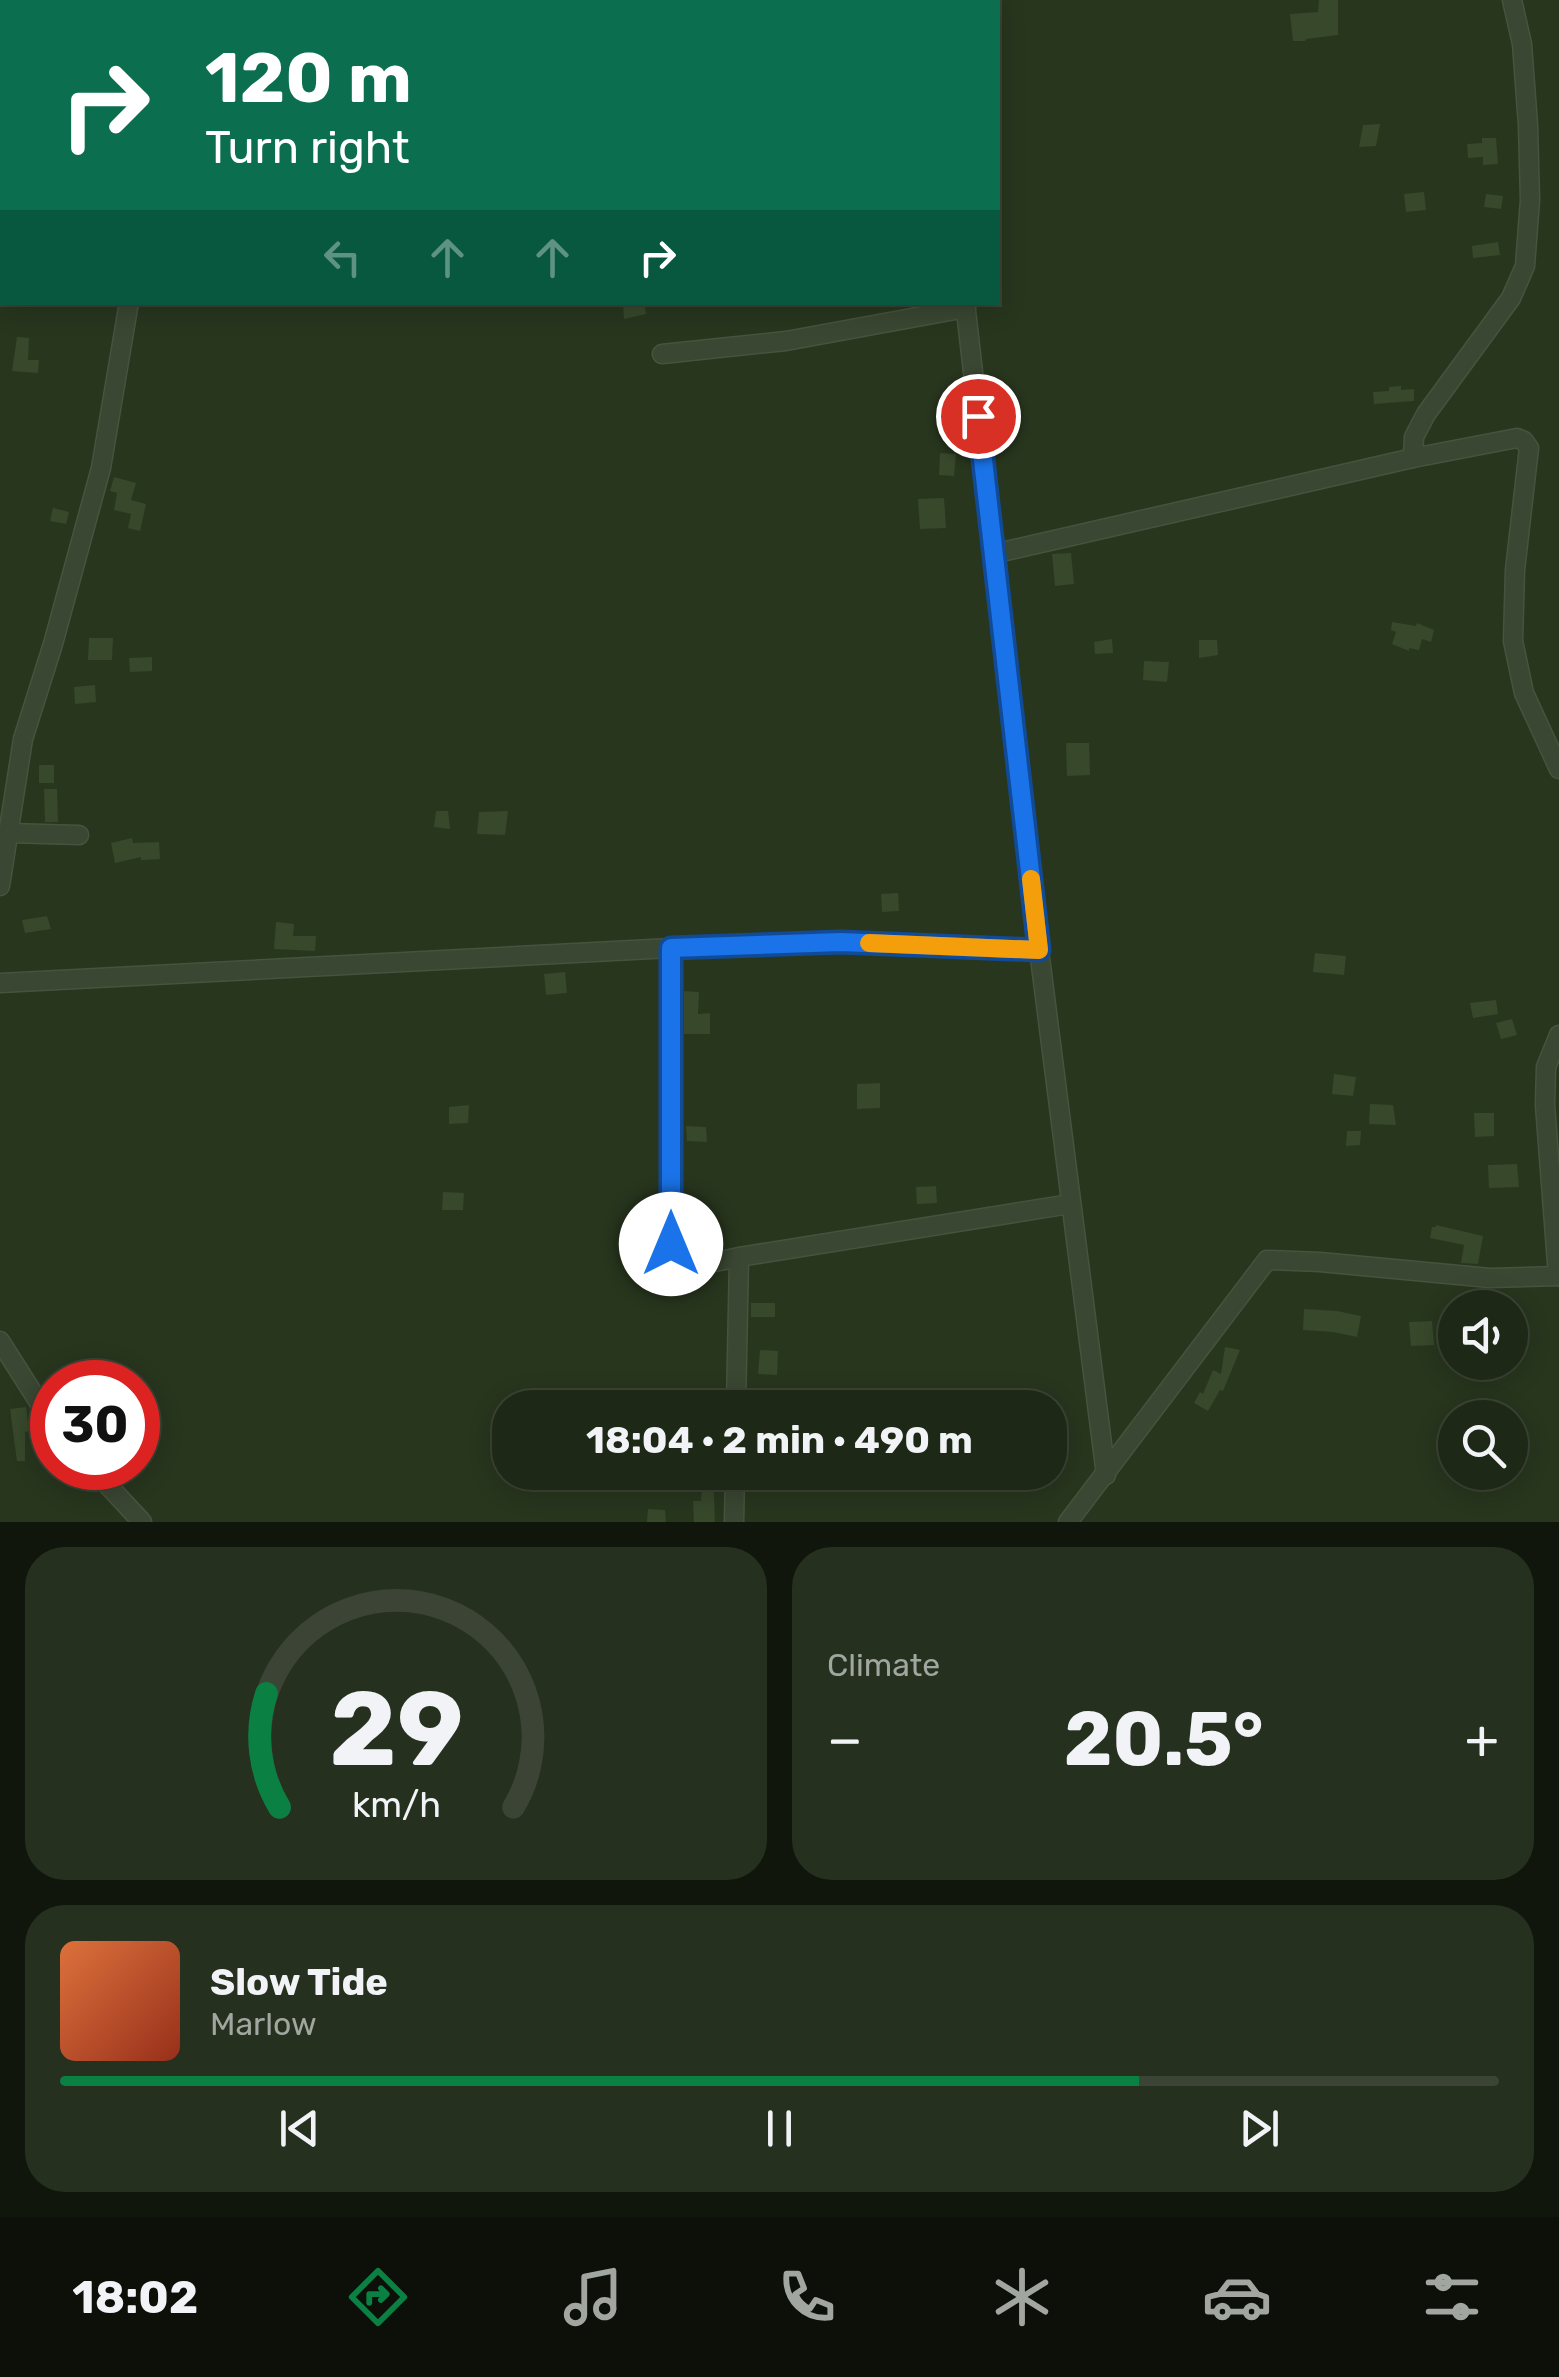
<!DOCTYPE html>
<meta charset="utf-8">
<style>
:root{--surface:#1e2816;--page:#26301f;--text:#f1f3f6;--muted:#a1a6a1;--line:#3c4435;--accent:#0b8043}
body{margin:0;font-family:Rubik,sans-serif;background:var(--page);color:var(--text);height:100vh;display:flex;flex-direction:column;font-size:38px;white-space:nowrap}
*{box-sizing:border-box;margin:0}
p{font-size:32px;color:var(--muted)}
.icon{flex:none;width:55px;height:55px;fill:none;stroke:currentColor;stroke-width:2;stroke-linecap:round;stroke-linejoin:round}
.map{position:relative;height:1522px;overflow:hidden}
.panel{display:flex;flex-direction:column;gap:25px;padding:25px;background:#10160c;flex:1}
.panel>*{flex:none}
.top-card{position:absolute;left:0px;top:0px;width:1000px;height:305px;box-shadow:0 5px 25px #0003,0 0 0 2px var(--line);background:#0b6e4f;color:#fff;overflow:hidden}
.tools{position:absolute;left:1438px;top:1290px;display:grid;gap:20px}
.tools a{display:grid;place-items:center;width:90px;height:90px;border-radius:50%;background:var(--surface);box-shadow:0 5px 25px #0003,0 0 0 2px var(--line);font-size:50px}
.speed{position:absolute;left:30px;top:1360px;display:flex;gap:20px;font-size:50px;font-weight:700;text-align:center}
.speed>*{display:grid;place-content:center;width:130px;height:130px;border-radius:50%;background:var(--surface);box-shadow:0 5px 25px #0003,0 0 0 2px var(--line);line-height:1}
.speed .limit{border:15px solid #d22;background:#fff;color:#111}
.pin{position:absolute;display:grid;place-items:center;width:85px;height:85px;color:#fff;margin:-42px;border:5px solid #fff;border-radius:50%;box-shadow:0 2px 10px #0007}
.me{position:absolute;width:110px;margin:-55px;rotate:0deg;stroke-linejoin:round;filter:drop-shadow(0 0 8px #0008)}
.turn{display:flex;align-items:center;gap:35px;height:210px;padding:0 40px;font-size:45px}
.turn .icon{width:130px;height:130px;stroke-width:2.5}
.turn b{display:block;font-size:70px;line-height:85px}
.lanes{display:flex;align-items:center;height:95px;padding:0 40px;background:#0003;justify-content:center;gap:50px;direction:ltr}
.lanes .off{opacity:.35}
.big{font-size:75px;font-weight:700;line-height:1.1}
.panel .tile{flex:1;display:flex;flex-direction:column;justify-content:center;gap:15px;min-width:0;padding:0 35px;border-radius:40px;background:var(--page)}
.panel .dial{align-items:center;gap:0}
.dial svg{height:260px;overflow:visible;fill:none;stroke:var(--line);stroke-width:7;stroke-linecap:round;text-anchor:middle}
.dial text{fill:var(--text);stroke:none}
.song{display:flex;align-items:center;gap:30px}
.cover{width:120px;height:120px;border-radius:15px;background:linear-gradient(135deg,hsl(20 70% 55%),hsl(10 70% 35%))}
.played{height:10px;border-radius:5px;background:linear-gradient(90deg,var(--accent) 75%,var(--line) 75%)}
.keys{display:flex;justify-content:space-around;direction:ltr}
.heat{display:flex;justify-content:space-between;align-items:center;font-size:55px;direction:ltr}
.panel .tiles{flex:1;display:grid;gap:25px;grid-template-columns:1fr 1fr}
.tile:last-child{grid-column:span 2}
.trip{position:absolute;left:492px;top:1390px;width:575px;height:100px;border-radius:40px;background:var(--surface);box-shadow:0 5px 25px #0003,0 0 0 2px var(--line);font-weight:700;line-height:100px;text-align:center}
.dock{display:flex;height:160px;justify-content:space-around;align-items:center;background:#0c1009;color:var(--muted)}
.dock .icon{width:70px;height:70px}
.dock .on{color:var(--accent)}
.dock b{font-size:45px;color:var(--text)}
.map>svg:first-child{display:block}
.building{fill:#37482b}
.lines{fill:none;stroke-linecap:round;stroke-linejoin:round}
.minor-casing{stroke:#46533e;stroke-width:21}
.minor{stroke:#3a4732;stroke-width:18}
.route-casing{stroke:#114b97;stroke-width:25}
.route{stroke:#1a73e8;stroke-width:18}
.slow{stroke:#f59e0b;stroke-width:18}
</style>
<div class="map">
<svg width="1559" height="1522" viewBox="0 0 1559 1522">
<rect width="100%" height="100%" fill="#28361e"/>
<g class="building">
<polygon points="1319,0 1338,0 1338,35 1306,39 1305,41 1293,41 1290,14 1318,12"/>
<polygon points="1380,124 1376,146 1359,147 1363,125"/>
<polygon points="1482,138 1496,138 1498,164 1483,165 1483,157 1468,158 1467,144 1482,143"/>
<polygon points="1424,192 1426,210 1406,212 1404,194"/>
<polygon points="1486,194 1503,196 1501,209 1484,207"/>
<polygon points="1498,242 1500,255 1473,258 1472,246"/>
<polygon points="623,302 644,302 646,314 624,319"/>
<polygon points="17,337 29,338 28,360 39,360 38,373 12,371"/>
<polygon points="1401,386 1401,390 1414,389 1414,401 1374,404 1373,392 1389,391 1389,387"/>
<polygon points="940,453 956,454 954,476 939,475"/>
<polygon points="114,477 136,483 131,500 146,504 140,531 128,528 131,514 114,510 117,493 110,491"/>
<polygon points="944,498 946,528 920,529 918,499"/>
<polygon points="53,508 69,512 66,524 50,521"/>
<polygon points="1071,553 1074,584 1055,586 1052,554"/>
<polygon points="1392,622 1416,626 1417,623 1434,630 1431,642 1422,639 1419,650 1409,648 1409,651 1392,644 1396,632 1391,630"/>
<polygon points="89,638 113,638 112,660 88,660"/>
<polygon points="1112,639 1113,653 1095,654 1094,642"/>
<polygon points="1199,640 1217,640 1218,655 1199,658"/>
<polygon points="152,657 152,671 130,672 129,658"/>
<polygon points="1144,661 1169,662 1167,682 1143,680"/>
<polygon points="95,685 96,702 75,704 74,687"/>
<polygon points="1066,743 1089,743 1090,775 1067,776"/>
<rect x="39" y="765" width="15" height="18"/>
<polygon points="44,789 57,789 58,822 45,822"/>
<polygon points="436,811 448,811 450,829 434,827"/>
<polygon points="508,811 505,835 477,834 479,812"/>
<polygon points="132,838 133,843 159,842 160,859 141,860 141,857 115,863 111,843"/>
<polygon points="898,893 899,911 882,912 881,894"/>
<polygon points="47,916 51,929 25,933 22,920"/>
<polygon points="276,922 294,924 293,936 316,936 315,951 274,949"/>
<polygon points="1315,953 1346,956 1344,975 1313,972"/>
<polygon points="565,972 567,993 546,995 544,974"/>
<polygon points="684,991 699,992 698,1014 710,1013 710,1034 684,1034"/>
<polygon points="1496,1000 1498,1014 1473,1018 1470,1003"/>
<polygon points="1512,1019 1517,1035 1501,1039 1496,1023"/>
<polygon points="1334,1074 1356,1077 1353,1096 1332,1094"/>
<polygon points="880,1083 880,1108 857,1109 857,1084"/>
<polygon points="1370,1104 1393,1105 1396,1125 1369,1124"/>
<polygon points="469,1105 468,1123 449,1124 449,1107"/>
<polygon points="1474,1113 1494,1113 1494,1136 1475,1137"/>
<polygon points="686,1126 706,1127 707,1142 687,1141"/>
<polygon points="1347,1131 1361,1131 1360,1145 1346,1146"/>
<polygon points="1517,1164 1519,1187 1489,1188 1488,1165"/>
<polygon points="936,1186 937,1203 917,1204 916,1187"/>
<polygon points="443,1192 464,1193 463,1210 442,1210"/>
<polygon points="705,1216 706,1233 717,1232 718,1249 698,1251 685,1248 684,1217"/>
<polygon points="1436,1225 1483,1236 1478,1264 1461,1263 1464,1245 1430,1238 1432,1227 1436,1227"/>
<rect x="751" y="1303" width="24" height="14"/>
<polygon points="1304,1309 1337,1311 1361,1316 1357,1337 1333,1332 1303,1330"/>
<polygon points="1432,1321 1434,1345 1411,1346 1409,1322"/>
<polygon points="1225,1347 1240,1350 1223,1391 1220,1390 1208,1411 1194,1403 1200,1392 1203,1394 1213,1370 1221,1374"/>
<polygon points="760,1350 778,1351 777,1375 758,1374"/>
<polygon points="26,1407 29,1431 25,1432 25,1461 17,1461 10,1409"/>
<polygon points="703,1472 713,1472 715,1522 694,1522 693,1501 701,1501"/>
<polygon points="648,1509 665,1510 666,1522 647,1522"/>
</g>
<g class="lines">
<g class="minor-casing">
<g id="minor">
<polyline points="942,0 942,2"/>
<polyline points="1512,0 1522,44 1528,125 1530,200 1525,266 1511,298 1426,414 1414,437 1413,458 1517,438 1524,441 1529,448 1515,570 1513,641 1524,693 1559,769"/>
<polyline points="186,2 187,0"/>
<polyline points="965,302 1039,950 1106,1475"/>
<polyline points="662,354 786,341 966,308"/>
<polyline points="993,554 1413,458"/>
<polyline points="9,833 79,835"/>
<polyline points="0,886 23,739 53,644 101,468 129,302"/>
<polyline points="671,948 841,942 1039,950"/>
<path d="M0,983L671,948V1244L674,1256C694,1270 717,1261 739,1257"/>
<polyline points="1558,1276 1545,1105 1546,1067 1559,1035"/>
<polyline points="0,1341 52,1423"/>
<polyline points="736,1408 739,1257 1070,1204"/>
<polyline points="92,1468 142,1522"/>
<polyline points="734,1522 735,1472"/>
<polyline points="1068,1522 1267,1260 1320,1262 1490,1278 1559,1276"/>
</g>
</g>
<use href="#minor" class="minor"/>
</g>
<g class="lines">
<g class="route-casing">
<polyline id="route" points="671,1244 671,948 841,942 1039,950 978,416"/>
</g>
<use href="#route" class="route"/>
<polyline class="slow" points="869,943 1039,950 1031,879"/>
</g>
</svg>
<div class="tools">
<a><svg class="icon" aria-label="sound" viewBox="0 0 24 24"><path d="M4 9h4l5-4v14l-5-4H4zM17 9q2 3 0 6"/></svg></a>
<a><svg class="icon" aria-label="search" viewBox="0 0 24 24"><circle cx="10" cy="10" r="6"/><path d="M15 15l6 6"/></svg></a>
</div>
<div class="speed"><div class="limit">30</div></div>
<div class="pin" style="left:978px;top:416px;background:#d93025"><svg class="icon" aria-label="arrive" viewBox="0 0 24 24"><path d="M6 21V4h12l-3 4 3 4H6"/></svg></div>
<svg class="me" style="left:671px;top:1244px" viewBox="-20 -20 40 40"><circle r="19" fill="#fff"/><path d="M0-13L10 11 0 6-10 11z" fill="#1a73e8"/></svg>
<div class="trip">18:04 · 2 min · 490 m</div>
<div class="top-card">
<div class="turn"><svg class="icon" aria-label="right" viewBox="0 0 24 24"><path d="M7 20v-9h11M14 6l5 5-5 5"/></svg><div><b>120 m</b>Turn right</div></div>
<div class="lanes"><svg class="icon off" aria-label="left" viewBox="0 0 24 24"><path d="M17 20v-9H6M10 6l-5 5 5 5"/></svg><svg class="icon off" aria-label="ahead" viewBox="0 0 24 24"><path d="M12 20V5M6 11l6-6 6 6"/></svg><svg class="icon off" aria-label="ahead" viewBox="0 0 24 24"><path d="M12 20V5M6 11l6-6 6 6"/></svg><svg class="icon" aria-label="right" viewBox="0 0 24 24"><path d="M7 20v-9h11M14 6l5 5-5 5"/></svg></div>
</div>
</div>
<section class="panel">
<div class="tiles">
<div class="tile dial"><svg viewBox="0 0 100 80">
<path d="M14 69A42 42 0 1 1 86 69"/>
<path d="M14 69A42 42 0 0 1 10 34" stroke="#0b8043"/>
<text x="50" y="56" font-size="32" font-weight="700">29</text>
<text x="50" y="72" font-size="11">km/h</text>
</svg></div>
<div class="tile"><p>Climate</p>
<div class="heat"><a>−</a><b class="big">20.5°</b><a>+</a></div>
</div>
<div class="tile">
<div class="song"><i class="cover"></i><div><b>Slow Tide</b><p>Marlow</p></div></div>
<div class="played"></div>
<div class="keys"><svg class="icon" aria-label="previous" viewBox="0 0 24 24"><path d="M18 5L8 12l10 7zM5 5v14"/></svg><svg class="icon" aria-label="pause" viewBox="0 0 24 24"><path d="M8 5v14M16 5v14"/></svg><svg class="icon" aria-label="next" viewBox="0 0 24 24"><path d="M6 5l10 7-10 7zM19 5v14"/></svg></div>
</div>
</div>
</section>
<nav class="dock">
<b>18:02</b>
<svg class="icon on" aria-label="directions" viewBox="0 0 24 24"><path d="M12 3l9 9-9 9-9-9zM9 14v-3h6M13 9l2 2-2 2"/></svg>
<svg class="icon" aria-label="music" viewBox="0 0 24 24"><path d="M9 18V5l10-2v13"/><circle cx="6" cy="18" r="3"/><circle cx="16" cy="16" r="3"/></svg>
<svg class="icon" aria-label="phone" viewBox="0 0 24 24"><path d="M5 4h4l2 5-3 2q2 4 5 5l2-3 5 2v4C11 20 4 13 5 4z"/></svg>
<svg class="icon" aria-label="climate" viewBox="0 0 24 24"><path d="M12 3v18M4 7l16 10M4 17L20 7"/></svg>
<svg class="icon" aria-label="car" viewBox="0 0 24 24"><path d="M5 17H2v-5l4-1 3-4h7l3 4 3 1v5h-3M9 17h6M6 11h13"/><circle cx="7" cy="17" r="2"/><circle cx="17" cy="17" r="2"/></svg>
<svg class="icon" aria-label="filters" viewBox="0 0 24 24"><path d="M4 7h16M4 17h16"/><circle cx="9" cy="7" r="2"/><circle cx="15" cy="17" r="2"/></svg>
</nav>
